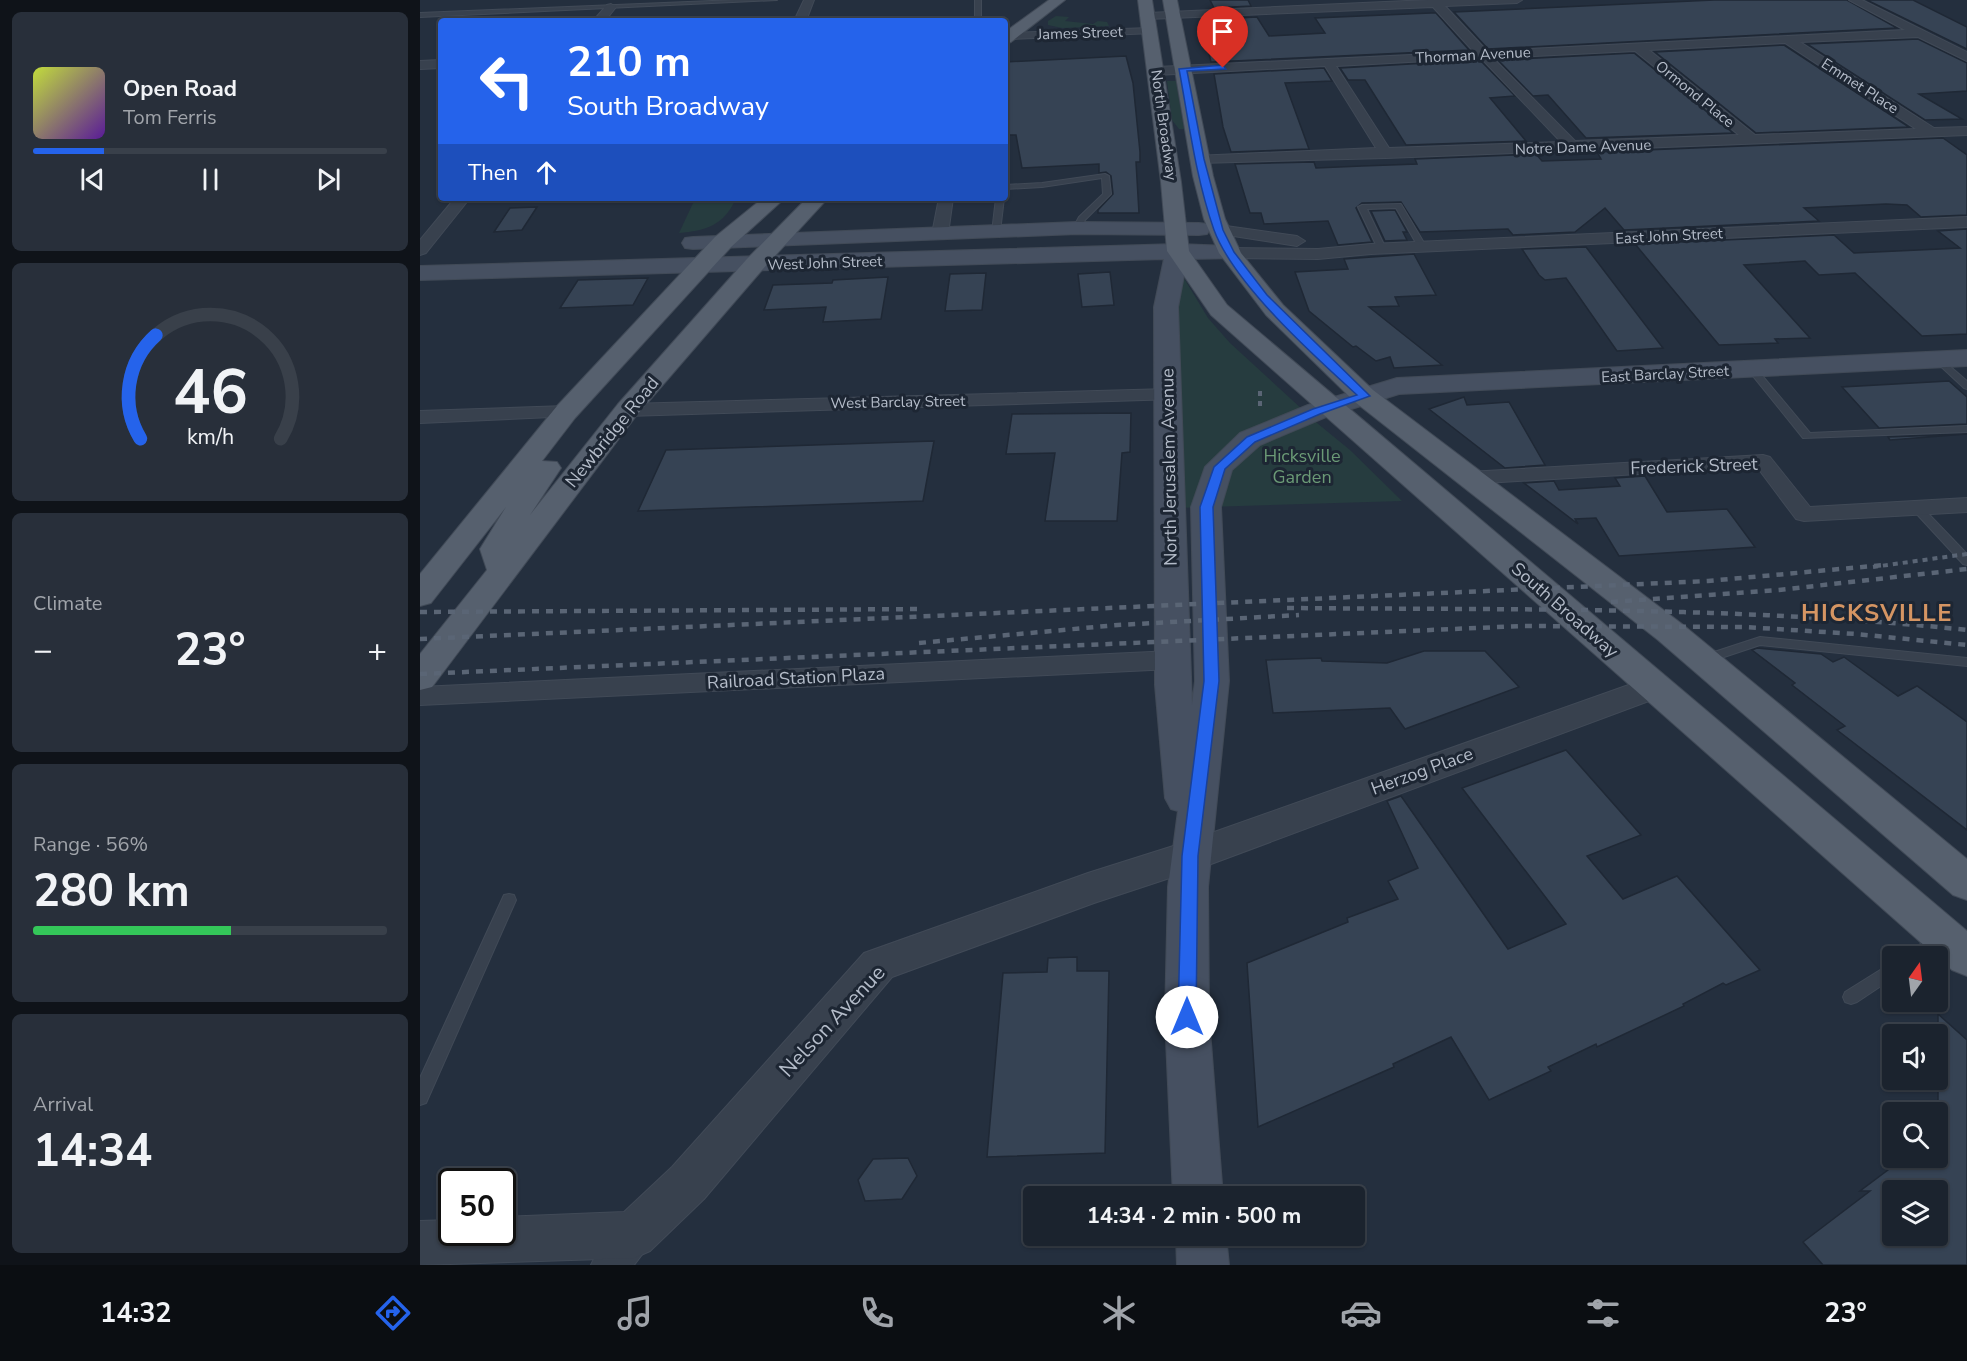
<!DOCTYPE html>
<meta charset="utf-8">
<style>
:root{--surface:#1b232e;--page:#282f3a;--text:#f1f3f6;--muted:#a0a4aa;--line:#39404a;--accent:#2563eb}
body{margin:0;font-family:"Nunito Sans",sans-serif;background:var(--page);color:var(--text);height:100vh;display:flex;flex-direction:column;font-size:22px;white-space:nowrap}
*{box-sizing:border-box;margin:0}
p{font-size:20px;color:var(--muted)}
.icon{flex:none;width:33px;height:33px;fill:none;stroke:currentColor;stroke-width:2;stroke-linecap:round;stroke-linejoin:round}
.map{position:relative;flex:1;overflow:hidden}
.details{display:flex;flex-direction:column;gap:12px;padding:12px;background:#0f1319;width:420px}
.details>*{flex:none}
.banner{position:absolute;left:18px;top:18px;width:570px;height:183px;border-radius:6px;box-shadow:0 2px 4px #0004,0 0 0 2px var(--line);background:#2563eb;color:#fff;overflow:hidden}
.needle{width:39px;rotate:14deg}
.fabs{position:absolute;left:1462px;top:946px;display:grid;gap:12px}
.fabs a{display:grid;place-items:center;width:66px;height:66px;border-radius:6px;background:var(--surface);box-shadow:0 2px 4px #0004,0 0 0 2px var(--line);font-size:30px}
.speed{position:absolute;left:18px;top:1168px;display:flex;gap:12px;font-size:30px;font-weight:700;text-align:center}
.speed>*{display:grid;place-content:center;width:78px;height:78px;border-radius:50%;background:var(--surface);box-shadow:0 2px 4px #0004,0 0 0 2px var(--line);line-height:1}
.speed .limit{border:3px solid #111;border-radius:9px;background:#fff;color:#111}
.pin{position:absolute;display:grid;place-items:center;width:51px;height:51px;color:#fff;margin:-62px -26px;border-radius:50% 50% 50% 0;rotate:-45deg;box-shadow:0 0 6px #0007}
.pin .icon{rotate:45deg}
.me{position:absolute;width:66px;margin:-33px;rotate:0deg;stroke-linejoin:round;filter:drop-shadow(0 0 4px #0008)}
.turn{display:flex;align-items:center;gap:21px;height:126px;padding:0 30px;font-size:27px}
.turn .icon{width:78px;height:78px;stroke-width:2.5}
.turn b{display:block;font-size:42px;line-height:51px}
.then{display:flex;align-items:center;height:57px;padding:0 30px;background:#0003;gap:12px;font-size:22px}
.big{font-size:45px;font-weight:700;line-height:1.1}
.details .widget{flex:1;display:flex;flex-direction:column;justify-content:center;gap:9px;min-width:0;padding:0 21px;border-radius:9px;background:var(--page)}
.details .dial{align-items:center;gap:0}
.dial svg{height:156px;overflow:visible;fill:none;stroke:var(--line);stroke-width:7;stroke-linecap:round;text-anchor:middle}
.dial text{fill:var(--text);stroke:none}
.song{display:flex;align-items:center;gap:18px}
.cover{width:72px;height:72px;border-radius:9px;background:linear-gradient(135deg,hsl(70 70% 55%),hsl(270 70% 35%))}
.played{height:6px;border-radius:3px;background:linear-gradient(90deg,var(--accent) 20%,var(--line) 20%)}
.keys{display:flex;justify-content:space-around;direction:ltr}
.heat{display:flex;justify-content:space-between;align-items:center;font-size:33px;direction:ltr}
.charge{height:9px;border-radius:4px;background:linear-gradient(90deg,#34c759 56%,var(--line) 0)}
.trip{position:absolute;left:603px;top:1186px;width:342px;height:60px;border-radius:6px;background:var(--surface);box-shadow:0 2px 4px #0004,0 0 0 2px var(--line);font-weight:700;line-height:60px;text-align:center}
.menu{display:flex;height:96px;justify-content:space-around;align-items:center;background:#0b0e12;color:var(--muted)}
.menu .icon{width:42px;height:42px}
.menu .active{color:var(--accent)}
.menu b{font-size:27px;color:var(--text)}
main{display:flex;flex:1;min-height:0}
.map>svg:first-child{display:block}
.green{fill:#263c3f}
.building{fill:#364354;stroke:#1f2835;stroke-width:1.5;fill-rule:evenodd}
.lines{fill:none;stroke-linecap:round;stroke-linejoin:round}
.service-casing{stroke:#414a57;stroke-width:2}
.minor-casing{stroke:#414a57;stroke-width:2}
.tertiary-casing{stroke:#414a57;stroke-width:2}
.secondary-casing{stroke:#414a57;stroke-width:2}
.primary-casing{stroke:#414a57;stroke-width:2}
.service{fill:#38414e;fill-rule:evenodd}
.minor{fill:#38414e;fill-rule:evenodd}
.tertiary{fill:#38414e;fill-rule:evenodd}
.secondary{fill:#465061;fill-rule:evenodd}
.primary{fill:#56606e;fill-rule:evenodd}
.rail-far1{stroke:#5a6575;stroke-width:4;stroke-dasharray:5 5;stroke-linecap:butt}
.rail{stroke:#5a6575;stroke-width:4.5;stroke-dasharray:7 7;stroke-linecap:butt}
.route{fill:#2563eb;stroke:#184099;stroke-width:1.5}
.labels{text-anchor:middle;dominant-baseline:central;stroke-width:6;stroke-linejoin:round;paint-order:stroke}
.far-street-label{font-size:15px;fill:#b4bcc9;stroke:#1d2633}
.street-label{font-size:18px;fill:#b4bcc9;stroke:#1d2633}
.park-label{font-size:18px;fill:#6b9a76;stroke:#1d2633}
.near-street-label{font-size:21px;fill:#b4bcc9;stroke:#1d2633}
.district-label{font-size:24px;font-weight:bold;letter-spacing:1.5px;fill:#d59563;stroke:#1d2633}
</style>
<main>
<section class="details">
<div class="widget">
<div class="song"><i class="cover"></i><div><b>Open Road</b><p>Tom Ferris</p></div></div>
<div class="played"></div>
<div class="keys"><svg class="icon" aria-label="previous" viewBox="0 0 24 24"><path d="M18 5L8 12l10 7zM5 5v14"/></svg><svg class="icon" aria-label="pause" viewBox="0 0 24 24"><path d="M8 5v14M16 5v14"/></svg><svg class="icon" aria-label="next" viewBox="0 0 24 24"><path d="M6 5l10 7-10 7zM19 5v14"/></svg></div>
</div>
<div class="widget dial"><svg viewBox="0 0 100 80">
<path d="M14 69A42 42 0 1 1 86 69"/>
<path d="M14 69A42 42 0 0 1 22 16" stroke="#2563eb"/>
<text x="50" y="56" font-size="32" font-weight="700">46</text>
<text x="50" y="72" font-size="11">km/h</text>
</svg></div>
<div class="widget"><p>Climate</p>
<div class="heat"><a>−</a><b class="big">23°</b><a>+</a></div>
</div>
<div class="widget"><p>Range · 56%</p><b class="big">280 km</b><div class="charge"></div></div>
<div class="widget"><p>Arrival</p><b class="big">14:34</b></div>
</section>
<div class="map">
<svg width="1547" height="1265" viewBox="0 0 1547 1265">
<rect width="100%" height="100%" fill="#242f3e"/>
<g class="green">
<polygon points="636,16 649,17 645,21 673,24 678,21 687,22 689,26 642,28 628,25 628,21"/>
<polygon points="747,81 756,81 764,129 759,129 752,120"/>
<path d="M316,198C305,225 285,231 259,233L275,199Z"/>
<polygon points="759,270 788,318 810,343 897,423 930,450 982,501 756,508 755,282"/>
</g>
<g class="building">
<polygon points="790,0 828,0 831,6 794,8"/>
<polygon points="1294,0 1427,0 1477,28 1068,49 1034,12"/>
<polygon points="1447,0 1493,0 1547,27 1547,49"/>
<polygon points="1011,13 1016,13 1049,50 791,62 781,20 837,17 849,36 905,33 895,18"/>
<polygon points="1498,39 1547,63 1547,91 1499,94 1542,119 1505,120 1387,44"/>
<polygon points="1364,45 1489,127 1336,133 1235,52"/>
<polygon points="1214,53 1313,133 1166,138 1128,95 1113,96 1078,60"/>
<polygon points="706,56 713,83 720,152 720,162 716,162 719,213 678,213 678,210 693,194 691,176 686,172 679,173 679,164 602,168 596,135 585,135 585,62"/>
<polygon points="1060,60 1095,96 1070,98 1106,141 986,145 945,80 928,80 920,68"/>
<polygon points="904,68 912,81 865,83 889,149 811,152 803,127 794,74"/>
<polygon points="1523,138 1547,155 1547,215 1501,217 1487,205 1466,204 1384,208 1399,221 1204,230 1185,208 1155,232 1093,235 1088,229 1000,232 981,202 942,203 936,208 952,242 918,245 908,221 844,224 841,213 830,213 815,164 894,162 896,168 942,166 997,164 995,159 1116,154 1122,161 1181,159 1177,152"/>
<polygon points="117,207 102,230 74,232 90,208"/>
<polygon points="975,210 987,232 983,232 987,240 965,241 951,211"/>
<polygon points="1547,229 1547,334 1502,336 1435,273 1399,275 1385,261 1324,265 1390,338 1355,339 1358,343 1299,345 1215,244 1414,235 1434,253 1540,248 1518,231"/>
<polygon points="1166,247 1243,348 1197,351 1146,278 1125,280 1119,275 1102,249"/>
<polygon points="994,254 1016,295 975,297 979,306 949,307 1022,365 974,368 970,357 956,361 936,346 933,347 889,311 875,272 928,269 924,259"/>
<polygon points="690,272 694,305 662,307 658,274"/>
<polygon points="566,273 562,310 525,311 530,274"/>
<polygon points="468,277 461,319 403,322 406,307 344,310 353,285 412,283 413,280"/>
<polygon points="228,278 213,305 140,308 158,280"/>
<polygon points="1529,381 1547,397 1547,424 1459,428 1422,387"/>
<polygon points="1044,397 1047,405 1089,402 1125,465 1085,468 1009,409"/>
<polygon points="711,413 710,452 702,453 697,521 625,521 635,453 586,454 592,414"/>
<polygon points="1547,434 1470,440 1468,437"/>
<polygon points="514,441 503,501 218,511 246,450"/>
<polygon points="1225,476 1247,512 1307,509 1335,547 1199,556 1176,518 1155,519 1158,524 1104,483 1134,481 1139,490 1200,486 1195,478"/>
<polygon points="1337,648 1401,654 1413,662 1424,657 1478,696 1497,686 1547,722 1547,830 1417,730 1425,726 1372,685 1375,683 1332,650"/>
<polygon points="1004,651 1065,651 1099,687 985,729 970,708 853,713 846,660 901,658 902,661 967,663"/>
<polygon points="1146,750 1221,835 1167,856 1203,899 1257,876 1340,970 1306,985 1303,983 1263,1004 1264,1006 1177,1047 1176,1044 1128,1067 1131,1071 1069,1100 1031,1037 973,1064 974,1067 838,1127 827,963 928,922 927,918 978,899 968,881 998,868 967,801 981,796 1088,949 1146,924 1042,788"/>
<polygon points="657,957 657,971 689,971 685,1153 567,1157 583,973 627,972 628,958"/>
<path d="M1518,1014L1547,1040V1265H1403L1383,1242L1450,1191H1440L1476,1164L1480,1169L1493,1158H1518ZM1473,1191H1518V1236H1473Z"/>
<polygon points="488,1158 497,1176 482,1199 445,1201 438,1180 453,1159"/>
</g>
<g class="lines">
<g class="service-casing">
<g id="service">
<polygon points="316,0 357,0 0,17 0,13"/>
<rect x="555" y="0" width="6" height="21"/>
<polygon points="685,174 689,176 691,194 665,220 660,230 657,230 653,228 659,217 683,194 682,178 622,187 585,189 585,185 622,183"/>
<polygon points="576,198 584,198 580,232 576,234 572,232"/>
<polygon points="981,204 1007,248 1006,250 1000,250 976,208 947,209 966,249 959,251 938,207 942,205"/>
<polygon points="1518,356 1547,381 1547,389 1544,388 1515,361 1513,359"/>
<polygon points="1332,366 1335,367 1390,433 1547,426 1547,432 1383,438 1329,371 1329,367"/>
<polygon points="1497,505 1501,506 1547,554 1547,565 1543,564 1493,510 1492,508"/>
<polygon points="1340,637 1547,658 1547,666 1340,645 1286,663 1280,659 1282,656"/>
<polygon points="89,894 94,895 96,900 6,1103 0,1105 0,1078 84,895"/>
<path d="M1519,933L1524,935L1527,940C1519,956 1500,957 1484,957L1487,952Z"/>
<polygon points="1473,962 1473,978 1437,1002 1431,1004 1425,1002 1423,997 1425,992"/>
</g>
</g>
<g class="minor-casing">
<g id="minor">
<polygon points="384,0 394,0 386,21 374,21"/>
<path d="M1008,0H1102L1097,3L1025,6L1067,51L1485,30L1429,0H1442L1547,52V61L1498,37L1380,42L1514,128L1547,127V135L966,158L780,163L775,162L773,159L775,156L956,148L905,66L737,75L731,71L737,67L1054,52L1013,7L728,19L723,16L728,13ZM1365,43L1496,129L1335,135L1229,50ZM1215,51L1319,135L1155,141L1073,58ZM1061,58L1141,142L969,148L916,66Z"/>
<polygon points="191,4 196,7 185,21 173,21 187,5"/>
<polygon points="730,28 734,29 734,33 590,39 585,37 586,34 590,33"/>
<polygon points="21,60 21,68 0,69 0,61"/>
<polygon points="35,198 50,198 6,253 0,255 0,240"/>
<polygon points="519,198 533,198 528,234 520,239 512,234"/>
<polygon points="1547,217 1547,227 951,254 898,259 809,258 801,253 809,248 898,249 951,244"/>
<polygon points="799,225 877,236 885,241 877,246 794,233 791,230 794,227"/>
<polygon points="749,389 756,391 758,395 756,399 207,416 200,414 197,410 200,406 207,404"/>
<polygon points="146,406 153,408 156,412 153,416 0,423 0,411"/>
<polygon points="1343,455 1350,457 1390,507 1547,498 1547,512 1384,521 1376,519 1337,467 1048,484 1041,482 1038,478 1041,474 1048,472"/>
<polygon points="752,651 761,654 764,660 761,666 752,669 0,705 0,687"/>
<path d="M214,1217L227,1222L232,1235L227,1248L214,1265H171C180,1245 194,1225 214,1217Z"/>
</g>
</g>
<g class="tertiary-casing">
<polygon id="tertiary" points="1234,676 1245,679 1250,687 1245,695 783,867 674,903 472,977 284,1199 230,1251 214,1258 0,1265 0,1221 32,1220 32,1233 82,1233 82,1217 204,1212 252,1167 444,953 668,873 766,842"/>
</g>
<g class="secondary-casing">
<g id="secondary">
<polygon points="657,222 779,223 787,224 790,229 787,234 779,235 657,234 273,249 265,248 262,243 265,238 273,237"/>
<polygon points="758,244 809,246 817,248 820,253 817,258 767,259 758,307 772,705 775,681 771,507 785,467 820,433 888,405 977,378 1547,350 1547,366 979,394 906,417 840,445 812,470 801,507 809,681 788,887 789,1017 803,1197 753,1197 745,1017 748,887 758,811 751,809 745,798 735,685 734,307 744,259 0,280 0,266"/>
<polygon points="756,1236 806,1236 809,1265 757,1265"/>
</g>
</g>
<g class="primary-casing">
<g id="primary">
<polygon points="629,0 645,0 591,42 585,44 585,32"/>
<polygon points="718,0 732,0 761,182 769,251 807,305 1547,931 1547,976 1532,970 791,315 747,251 741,182"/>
<polygon points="743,0 757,0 793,176 805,219 821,253 863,305 953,390 1262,624 1547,859 1547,900 1533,895 1238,640 935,402 846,315 799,253 784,219 773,176"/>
<polygon points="343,198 365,198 311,247 155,418 122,461 137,462 141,468 110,515 198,404 326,260 387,198 408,198 342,270 216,416 12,687 0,690 0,654 67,570 60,549 86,507 11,603 0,606 0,574 137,406 295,237"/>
</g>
</g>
<use href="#service" class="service"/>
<use href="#minor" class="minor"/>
<use href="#tertiary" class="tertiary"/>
<use href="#secondary" class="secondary"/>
<use href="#primary" class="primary"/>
<g class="rail-far1">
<polyline points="840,391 840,409"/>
<polyline points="1453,567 1547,554"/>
</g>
<g class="rail">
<polyline points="1191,602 1359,590 1547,569"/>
<path d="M867,608C1094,610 1321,606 1547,630"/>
<polyline points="0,612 504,609"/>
<polyline points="0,639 1288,581 1464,565"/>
<polyline points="499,643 698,625 879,615"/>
<polyline points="0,674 1102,626 1325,627 1436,634 1547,645"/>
</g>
</g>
<path class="route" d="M803,65L806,69L767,71L784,159L803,230L814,252L847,295L950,396L900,414L835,442L805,469L793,507L799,681L778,856L776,1017L773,1023L767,1025L760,1023L758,1017L762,856L784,681L780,507L794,467L827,437L893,409L937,395C894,356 814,284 794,230C776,179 769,123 759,69Z"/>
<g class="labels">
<g class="far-street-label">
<text transform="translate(660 33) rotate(-2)">James Street</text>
<text transform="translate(1053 55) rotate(-3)">Thorman Avenue</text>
<text transform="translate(1440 86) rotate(33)">Emmet Place</text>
<text transform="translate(1275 94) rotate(39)">Ormond Place</text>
<text transform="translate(744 125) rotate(82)">North Broadway</text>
<text transform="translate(1163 147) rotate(-2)">Notre Dame Avenue</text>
<text transform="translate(1249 236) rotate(-3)">East John Street</text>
<text transform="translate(405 263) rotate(-2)">West John Street</text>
<text transform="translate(1245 374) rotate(-3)">East Barclay Street</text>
<text transform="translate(478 402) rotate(-1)">West Barclay Street</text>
</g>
<g class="street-label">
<text transform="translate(192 432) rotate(-51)">Newbridge Road</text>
<text transform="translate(1274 466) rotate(-2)">Frederick Street</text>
<text transform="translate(749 467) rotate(-91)">North Jerusalem Avenue</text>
<text transform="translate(1145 610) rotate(41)">South Broadway</text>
<text transform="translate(376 678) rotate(-3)">Railroad Station Plaza</text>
<text transform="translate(1002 771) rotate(-20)">Herzog Place</text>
</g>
<g class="park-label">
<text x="882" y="456">Hicksville<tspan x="882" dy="21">Garden</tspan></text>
</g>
<g class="near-street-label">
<text transform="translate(412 1021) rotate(-47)">Nelson Avenue</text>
</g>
<g class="district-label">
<text x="1457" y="613">HICKSVILLE</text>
</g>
</g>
</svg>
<div class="fabs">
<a><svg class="needle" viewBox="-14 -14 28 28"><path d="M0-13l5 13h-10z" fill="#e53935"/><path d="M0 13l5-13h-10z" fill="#a0a4aa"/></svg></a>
<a><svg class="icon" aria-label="sound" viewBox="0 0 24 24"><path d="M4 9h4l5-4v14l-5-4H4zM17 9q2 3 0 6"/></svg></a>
<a><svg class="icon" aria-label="search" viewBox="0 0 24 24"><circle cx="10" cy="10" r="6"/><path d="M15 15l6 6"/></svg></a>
<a><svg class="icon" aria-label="layers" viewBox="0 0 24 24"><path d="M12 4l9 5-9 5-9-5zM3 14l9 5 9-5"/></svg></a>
</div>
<div class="speed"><div class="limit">50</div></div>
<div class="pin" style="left:803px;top:68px;background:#d93025"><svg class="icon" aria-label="arrive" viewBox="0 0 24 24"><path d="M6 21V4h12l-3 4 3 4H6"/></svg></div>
<svg class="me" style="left:767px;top:1017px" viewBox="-20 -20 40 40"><circle r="19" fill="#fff"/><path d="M0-13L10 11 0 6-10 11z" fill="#2563eb"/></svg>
<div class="trip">14:34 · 2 min · 500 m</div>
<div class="banner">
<div class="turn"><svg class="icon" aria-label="left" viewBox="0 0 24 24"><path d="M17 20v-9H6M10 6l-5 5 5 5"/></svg><div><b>210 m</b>South Broadway</div></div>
<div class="then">Then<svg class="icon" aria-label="ahead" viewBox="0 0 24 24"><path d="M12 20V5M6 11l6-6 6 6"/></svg></div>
</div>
</div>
</main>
<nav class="menu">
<b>14:32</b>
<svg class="icon active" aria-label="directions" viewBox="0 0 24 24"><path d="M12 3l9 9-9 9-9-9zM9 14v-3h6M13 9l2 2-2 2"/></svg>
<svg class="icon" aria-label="music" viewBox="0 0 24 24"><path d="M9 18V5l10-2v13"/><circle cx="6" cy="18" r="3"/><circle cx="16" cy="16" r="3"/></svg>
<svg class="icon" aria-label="phone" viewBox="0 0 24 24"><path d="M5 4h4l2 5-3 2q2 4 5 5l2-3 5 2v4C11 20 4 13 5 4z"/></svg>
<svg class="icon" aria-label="climate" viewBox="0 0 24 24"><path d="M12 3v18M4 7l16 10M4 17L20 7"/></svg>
<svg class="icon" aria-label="car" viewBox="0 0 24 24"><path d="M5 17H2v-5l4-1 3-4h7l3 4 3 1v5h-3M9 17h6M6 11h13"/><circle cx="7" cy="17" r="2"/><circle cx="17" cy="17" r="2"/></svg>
<svg class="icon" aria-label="filters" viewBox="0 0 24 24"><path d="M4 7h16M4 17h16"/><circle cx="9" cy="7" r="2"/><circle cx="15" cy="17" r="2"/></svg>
<b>23°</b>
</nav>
